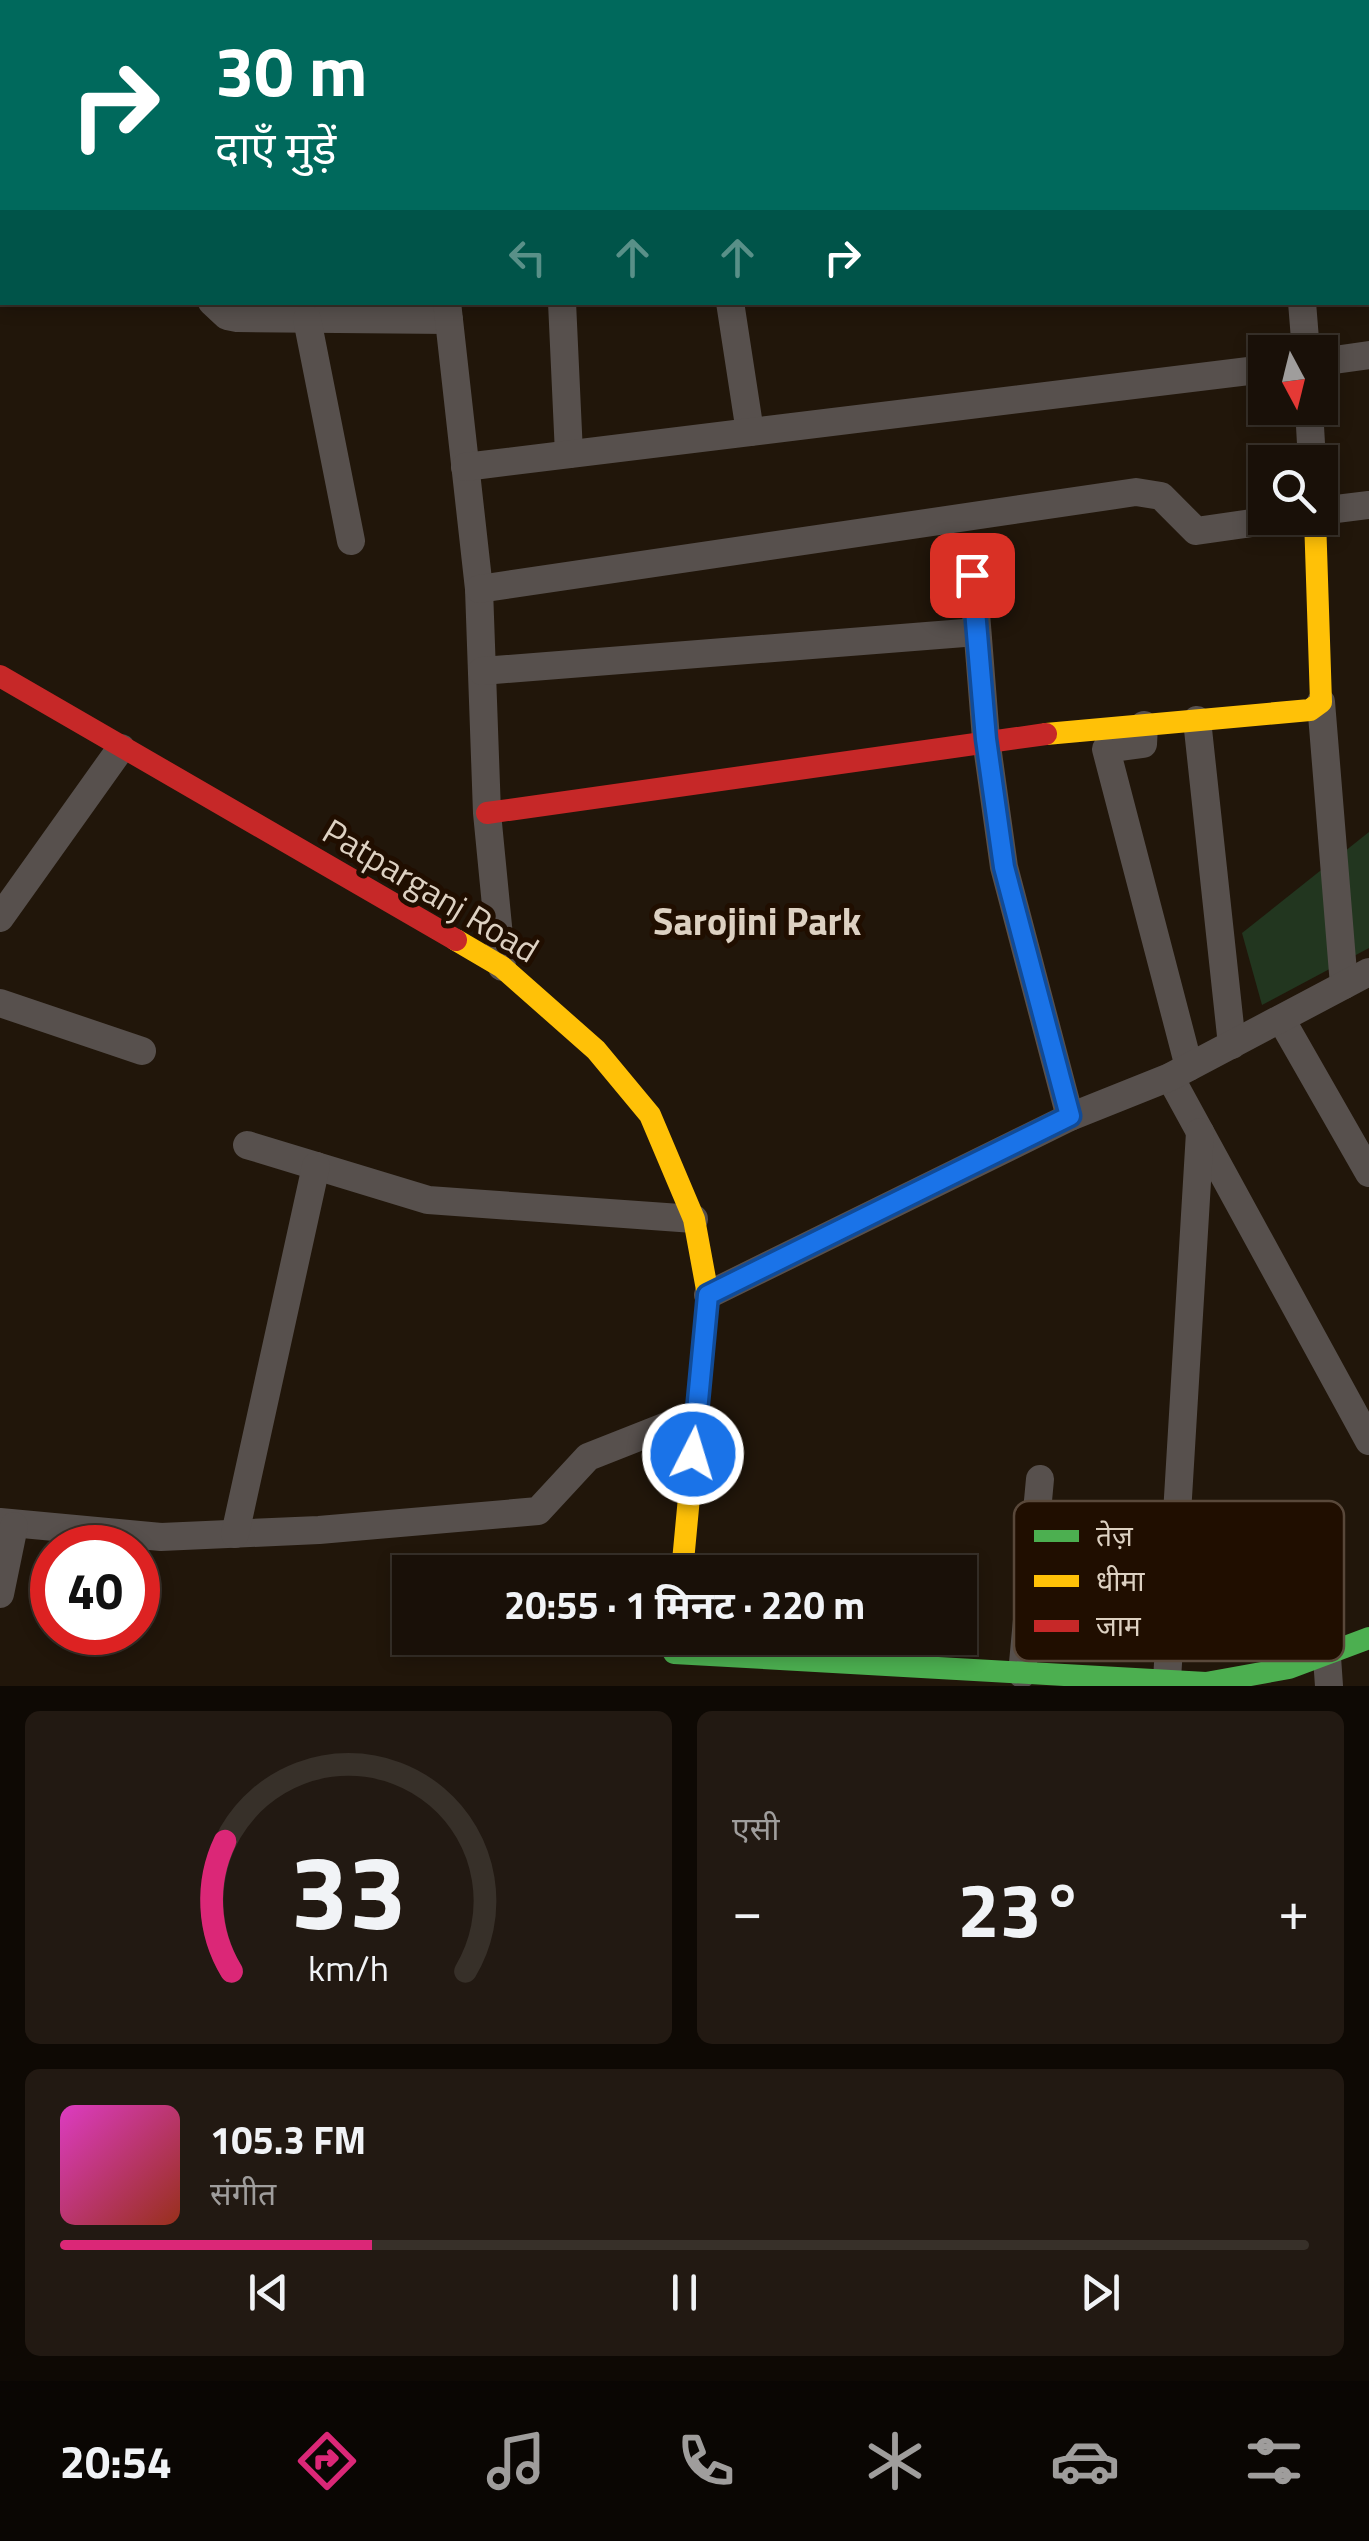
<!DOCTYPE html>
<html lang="hi">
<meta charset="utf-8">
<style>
:root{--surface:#191008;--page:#221912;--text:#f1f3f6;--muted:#9f9d9c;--line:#373029;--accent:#db2777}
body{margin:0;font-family:"Titillium Web","Noto Sans Devanagari",sans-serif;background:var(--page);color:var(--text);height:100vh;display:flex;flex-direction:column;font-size:38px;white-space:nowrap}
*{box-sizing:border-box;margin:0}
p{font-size:32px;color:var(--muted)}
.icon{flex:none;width:55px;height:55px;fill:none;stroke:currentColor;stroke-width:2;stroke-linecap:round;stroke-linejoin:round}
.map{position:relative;height:1686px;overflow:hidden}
.details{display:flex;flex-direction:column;gap:25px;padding:25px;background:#0e0904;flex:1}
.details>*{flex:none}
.top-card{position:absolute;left:0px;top:0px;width:1370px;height:305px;box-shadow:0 5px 15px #0003,0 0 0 2px var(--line);background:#00695c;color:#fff;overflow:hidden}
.needle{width:65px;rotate:173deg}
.buttons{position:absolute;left:1248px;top:335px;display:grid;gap:20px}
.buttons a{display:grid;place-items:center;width:90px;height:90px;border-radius:0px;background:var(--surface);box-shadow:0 5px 15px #0003,0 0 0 2px var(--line);font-size:50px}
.speed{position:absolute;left:30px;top:1525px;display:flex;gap:20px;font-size:50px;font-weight:700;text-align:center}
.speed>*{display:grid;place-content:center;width:130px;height:130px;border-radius:50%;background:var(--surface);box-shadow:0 5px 15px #0003,0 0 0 2px var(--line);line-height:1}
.speed .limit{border:15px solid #d22;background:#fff;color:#111}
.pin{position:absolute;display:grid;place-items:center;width:85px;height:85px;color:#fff;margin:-42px;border-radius:20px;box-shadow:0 5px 15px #0006}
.me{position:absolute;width:110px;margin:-55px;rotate:5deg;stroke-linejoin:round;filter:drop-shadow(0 0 8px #0008)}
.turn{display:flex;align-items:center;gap:35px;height:210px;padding:0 50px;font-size:45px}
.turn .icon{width:130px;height:130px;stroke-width:2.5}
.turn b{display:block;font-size:70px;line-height:85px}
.lanes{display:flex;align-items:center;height:95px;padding:0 50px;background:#0003;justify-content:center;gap:50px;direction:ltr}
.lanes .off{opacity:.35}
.big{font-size:75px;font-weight:700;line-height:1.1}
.details .widget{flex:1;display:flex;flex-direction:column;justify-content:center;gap:15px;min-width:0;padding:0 35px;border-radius:15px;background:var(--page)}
.details .dial{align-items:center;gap:0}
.dial svg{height:260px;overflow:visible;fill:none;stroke:var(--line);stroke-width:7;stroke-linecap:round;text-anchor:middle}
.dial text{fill:var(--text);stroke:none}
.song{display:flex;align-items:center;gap:30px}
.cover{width:120px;height:120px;border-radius:15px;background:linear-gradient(135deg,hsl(310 70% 55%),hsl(10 70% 35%))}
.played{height:10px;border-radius:5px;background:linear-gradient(90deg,var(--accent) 25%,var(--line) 25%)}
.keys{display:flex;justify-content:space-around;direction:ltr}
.heat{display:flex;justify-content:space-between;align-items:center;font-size:55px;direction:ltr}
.details .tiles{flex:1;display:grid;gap:25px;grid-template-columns:1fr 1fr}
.widget:last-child{grid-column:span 2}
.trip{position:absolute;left:392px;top:1555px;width:585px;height:100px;border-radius:0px;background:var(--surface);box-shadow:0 5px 15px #0003,0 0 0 2px var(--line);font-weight:700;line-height:100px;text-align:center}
.dock{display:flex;height:160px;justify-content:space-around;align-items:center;background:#0a0603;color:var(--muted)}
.dock .icon{width:70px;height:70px}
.dock .active{color:var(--accent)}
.dock b{font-size:45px;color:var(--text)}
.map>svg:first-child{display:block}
.green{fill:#22361f}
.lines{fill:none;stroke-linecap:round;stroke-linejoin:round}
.street{stroke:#57504d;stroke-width:28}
.fast{stroke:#4caf50;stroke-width:22}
.slow{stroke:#ffc107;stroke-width:22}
.jam{stroke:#c62828;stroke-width:22}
.route-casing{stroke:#114b97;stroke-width:25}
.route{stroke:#1a73e8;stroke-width:18}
.labels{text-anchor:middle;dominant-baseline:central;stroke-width:10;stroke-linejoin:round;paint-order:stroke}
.street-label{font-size:35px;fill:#ddd1c2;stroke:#200e00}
.neighbourhood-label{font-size:38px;font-weight:bold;fill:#ddd1c2;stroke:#200e00}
.key{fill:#200e00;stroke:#59483a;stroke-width:2.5}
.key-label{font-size:28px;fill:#ddd1c2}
</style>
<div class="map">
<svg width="1369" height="1686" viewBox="0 0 1369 1686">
<rect width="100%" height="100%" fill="#21160a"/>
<polygon class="green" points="1369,832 1369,948 1262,1005 1242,933"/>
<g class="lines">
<g class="street">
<polyline points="410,0 410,2"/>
<polyline points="533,0 533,2"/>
<polyline points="689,0 689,2"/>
<polyline points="1042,0 1043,2"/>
<polyline points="1275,0 1276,2"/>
<polyline points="1368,57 1369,57"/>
<polyline points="212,302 227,316 237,318 449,320"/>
<polyline points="447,302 479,589 487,813 502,967"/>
<polyline points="562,302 569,454"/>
<polyline points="730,302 750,432"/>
<polyline points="1302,302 1306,352"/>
<polyline points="307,319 351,541"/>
<polyline points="1320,362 1369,355"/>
<polyline points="1309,408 1312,462"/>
<polyline points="465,467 1265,369"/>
<polyline points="1320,511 1369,505"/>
<polyline points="973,575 986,739 1004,867 1070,1117"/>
<polyline points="479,589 1136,492 1161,496 1196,531 1287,518"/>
<polyline points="482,671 977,632"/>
<polyline points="1321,702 1344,985"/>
<polyline points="1197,720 1232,1045"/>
<polyline points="1144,725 1143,744 1106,749 1189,1067"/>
<polyline points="0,918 121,748"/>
<polyline points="0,1003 142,1051"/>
<polyline points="1281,1019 1369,1173"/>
<polyline points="1170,1077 1369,1441"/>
<polyline points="247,1145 428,1200 694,1219"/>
<polyline points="708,1295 1070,1117 1170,1077 1369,972"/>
<polyline points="0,1522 161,1537 319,1530 538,1511 588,1457 697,1414"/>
<polyline points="235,1534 316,1166"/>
<polyline points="0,1594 14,1526"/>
<polyline points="1327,1657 1329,1686"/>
<polyline points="1022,1674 1040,1479"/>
<polyline points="1167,1680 1200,1132"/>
</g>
<polyline class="fast" points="674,1653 1206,1683 1289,1668 1369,1638"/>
<g class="slow">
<polyline points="1046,734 1310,710 1321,702 1315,518"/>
<polyline points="456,940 502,967 596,1050 650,1115 694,1219 708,1295 682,1572"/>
</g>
<g class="jam">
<polyline points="0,676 456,940"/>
<polyline points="487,813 1046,734"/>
</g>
</g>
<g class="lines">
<g class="route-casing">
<polyline id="route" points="693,1454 708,1295 1070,1116 1004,867 986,739 972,575"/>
</g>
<use href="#route" class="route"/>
</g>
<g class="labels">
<g class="street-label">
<text transform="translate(431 890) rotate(31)">Patparganj Road</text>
</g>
<g class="neighbourhood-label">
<text x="757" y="921">Sarojini Park</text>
</g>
</g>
<rect x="1014" y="1501" width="330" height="160" rx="15" class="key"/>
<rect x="1034" y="1530" width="45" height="12" fill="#4caf50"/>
<rect x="1034" y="1575" width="45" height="12" fill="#ffc107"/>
<rect x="1034" y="1620" width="45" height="12" fill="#c62828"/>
<g class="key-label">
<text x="1096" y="1546">तेज़</text>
<text x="1096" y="1591">धीमा</text>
<text x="1096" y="1636">जाम</text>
</g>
</svg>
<div class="buttons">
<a><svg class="needle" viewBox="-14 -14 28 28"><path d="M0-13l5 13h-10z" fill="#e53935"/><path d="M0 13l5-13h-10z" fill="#9f9d9c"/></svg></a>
<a><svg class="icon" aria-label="search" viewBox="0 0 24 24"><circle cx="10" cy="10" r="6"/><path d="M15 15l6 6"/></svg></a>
</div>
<div class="speed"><div class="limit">40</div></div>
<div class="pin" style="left:972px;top:575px;background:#d93025"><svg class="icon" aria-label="arrive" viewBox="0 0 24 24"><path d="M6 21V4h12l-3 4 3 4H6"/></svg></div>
<svg class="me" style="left:693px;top:1454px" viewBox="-20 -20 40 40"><circle r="17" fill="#1a73e8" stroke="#fff" stroke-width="3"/><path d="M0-11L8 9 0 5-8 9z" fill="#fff"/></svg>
<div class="trip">20:55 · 1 मिनट · 220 m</div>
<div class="top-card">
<div class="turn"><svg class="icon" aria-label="right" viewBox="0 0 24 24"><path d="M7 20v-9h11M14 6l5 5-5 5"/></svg><div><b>30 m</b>दाएँ मुड़ें</div></div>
<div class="lanes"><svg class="icon off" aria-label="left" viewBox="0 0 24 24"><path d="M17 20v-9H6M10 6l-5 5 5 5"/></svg><svg class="icon off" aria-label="ahead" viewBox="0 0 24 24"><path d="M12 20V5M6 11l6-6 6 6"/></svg><svg class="icon off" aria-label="ahead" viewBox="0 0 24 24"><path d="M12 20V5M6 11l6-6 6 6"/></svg><svg class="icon" aria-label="right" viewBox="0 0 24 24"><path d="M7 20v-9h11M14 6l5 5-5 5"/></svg></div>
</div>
</div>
<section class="details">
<div class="tiles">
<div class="widget dial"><svg viewBox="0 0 100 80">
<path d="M14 69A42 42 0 1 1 86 69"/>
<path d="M14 69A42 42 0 0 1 12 29" stroke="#db2777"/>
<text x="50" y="56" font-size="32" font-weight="700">33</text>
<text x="50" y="72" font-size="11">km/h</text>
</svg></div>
<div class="widget"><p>एसी</p>
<div class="heat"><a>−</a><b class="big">23°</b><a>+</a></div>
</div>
<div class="widget">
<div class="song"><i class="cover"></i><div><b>105.3 FM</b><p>संगीत</p></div></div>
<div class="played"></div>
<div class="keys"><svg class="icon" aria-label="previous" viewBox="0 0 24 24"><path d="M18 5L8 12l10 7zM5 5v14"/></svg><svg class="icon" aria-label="pause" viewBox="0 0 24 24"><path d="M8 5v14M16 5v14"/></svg><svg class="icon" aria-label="next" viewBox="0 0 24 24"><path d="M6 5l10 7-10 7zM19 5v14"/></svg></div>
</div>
</div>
</section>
<nav class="dock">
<b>20:54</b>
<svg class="icon active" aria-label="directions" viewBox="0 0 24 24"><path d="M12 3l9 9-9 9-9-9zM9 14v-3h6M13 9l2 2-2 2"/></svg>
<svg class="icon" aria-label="music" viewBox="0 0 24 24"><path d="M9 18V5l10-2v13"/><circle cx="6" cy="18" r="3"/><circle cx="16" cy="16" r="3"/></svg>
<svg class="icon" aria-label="phone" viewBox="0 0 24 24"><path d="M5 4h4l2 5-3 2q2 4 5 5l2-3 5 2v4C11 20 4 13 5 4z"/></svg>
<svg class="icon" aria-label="climate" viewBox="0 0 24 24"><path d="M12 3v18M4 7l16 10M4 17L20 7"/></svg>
<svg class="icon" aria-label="car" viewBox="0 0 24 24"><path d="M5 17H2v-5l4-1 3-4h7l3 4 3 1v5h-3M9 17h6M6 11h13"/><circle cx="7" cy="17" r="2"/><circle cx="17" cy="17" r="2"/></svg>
<svg class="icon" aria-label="filters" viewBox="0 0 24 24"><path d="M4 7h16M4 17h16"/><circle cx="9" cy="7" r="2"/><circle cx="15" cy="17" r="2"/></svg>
</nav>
